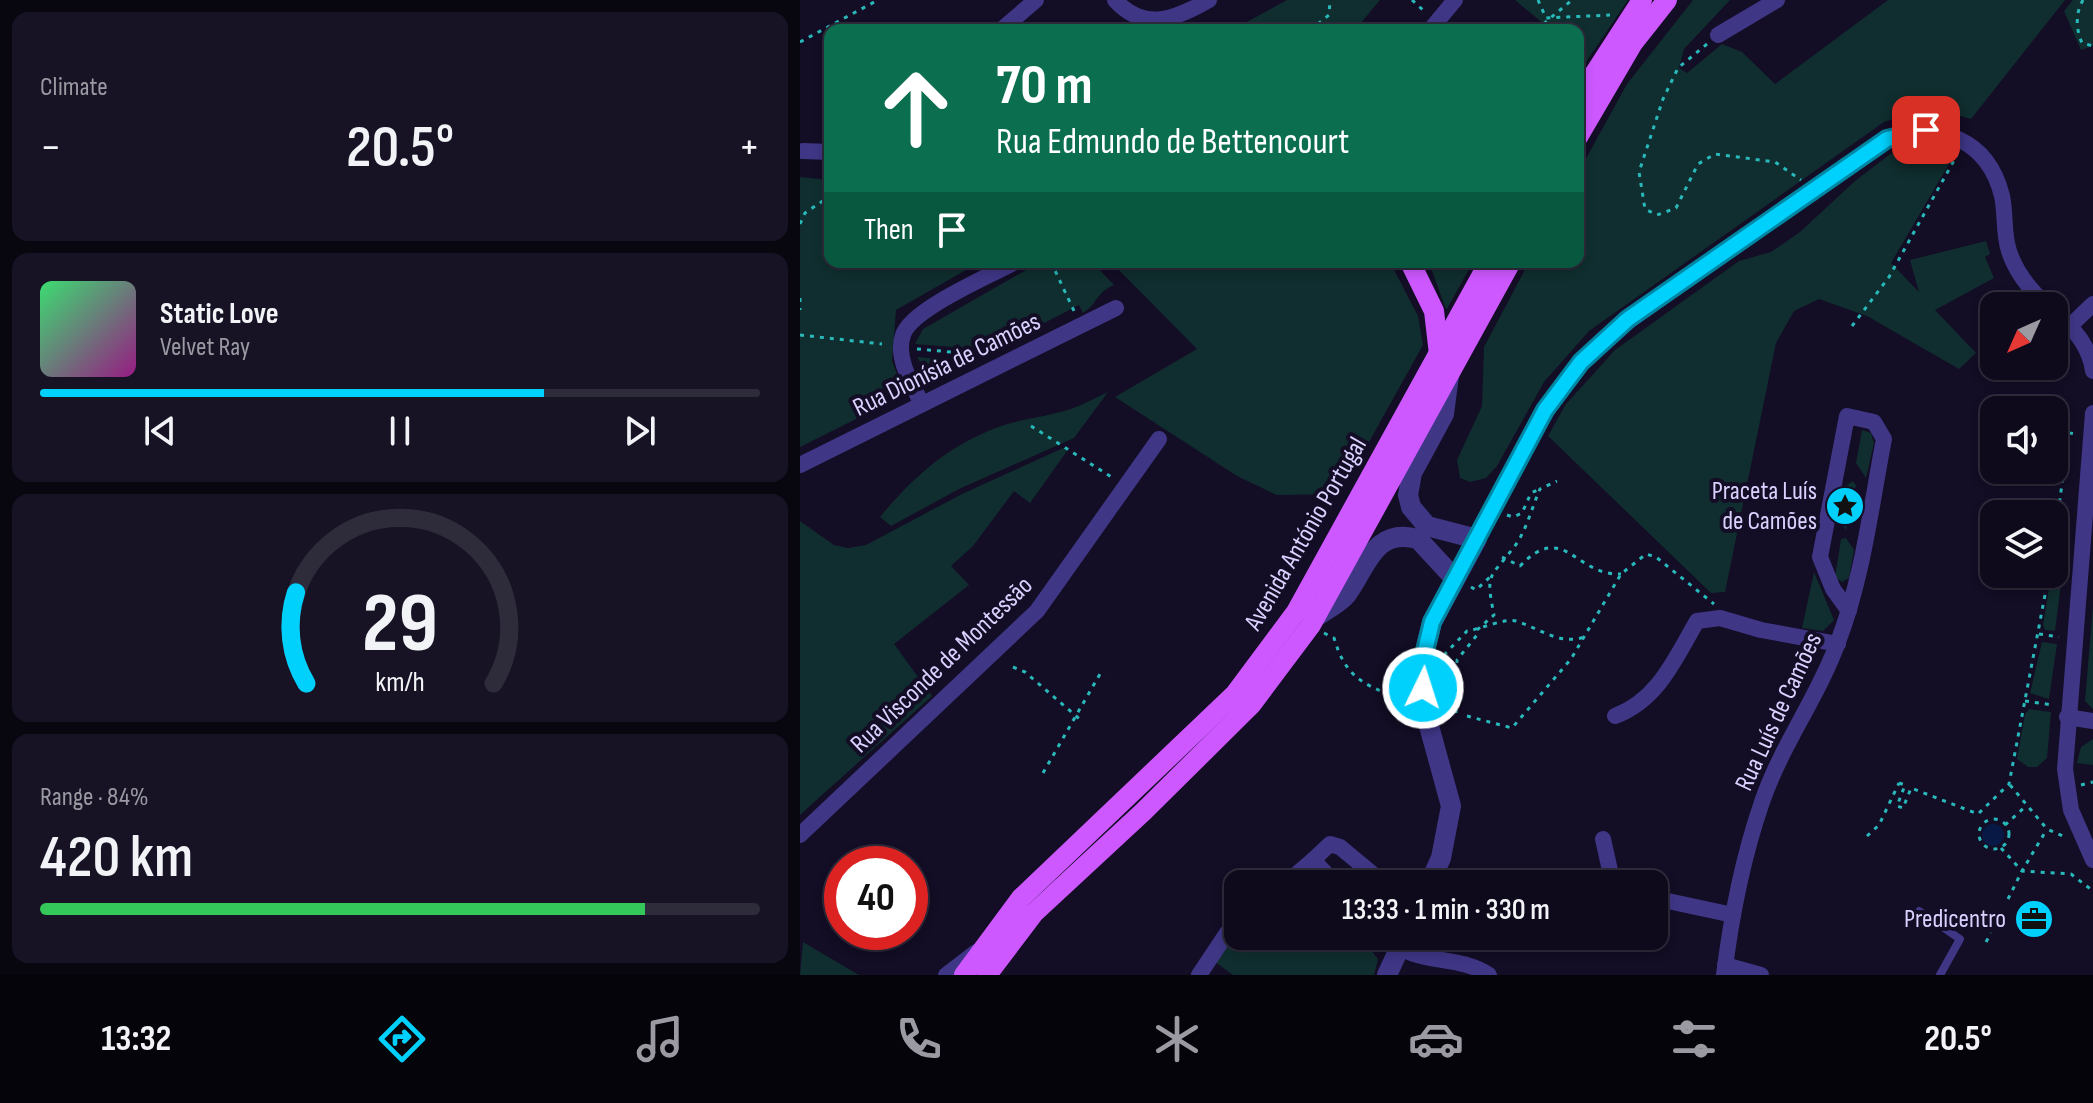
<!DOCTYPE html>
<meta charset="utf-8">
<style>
:root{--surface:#0e0a1c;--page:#171325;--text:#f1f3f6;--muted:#9b9aa3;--line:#2e2b3b;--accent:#00d0fc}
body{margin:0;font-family:"Sofia Sans Condensed",sans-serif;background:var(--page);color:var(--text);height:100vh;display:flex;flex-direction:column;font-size:30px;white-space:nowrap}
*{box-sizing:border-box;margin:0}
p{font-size:26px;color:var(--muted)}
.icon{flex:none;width:44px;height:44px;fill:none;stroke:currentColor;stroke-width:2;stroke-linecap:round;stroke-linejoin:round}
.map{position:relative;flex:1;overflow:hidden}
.side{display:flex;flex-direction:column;gap:12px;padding:12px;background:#08060f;width:800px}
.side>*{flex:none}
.hud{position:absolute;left:24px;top:24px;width:760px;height:244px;border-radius:16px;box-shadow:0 4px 12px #0003,0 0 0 2px var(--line);background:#0b6e4f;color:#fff;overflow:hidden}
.needle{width:52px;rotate:225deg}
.tools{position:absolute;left:1180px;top:292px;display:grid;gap:16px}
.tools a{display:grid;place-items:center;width:88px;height:88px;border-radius:16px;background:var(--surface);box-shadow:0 4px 12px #0003,0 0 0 2px var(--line);font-size:40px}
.speed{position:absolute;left:24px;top:846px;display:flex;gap:16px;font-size:40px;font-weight:700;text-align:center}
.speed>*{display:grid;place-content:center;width:104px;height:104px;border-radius:50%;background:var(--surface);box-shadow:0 4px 12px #0003,0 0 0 2px var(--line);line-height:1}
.speed .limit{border:12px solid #d22;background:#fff;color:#111}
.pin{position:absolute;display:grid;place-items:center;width:68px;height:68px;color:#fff;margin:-34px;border-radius:16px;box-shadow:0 4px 12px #0006}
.me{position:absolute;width:88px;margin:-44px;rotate:4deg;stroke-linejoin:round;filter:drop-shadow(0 0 6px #0008)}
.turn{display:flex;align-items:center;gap:28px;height:168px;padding:0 40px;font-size:36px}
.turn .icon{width:104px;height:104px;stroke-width:2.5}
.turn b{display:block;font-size:56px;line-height:68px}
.then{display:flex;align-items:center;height:76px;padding:0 40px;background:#0003;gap:16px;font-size:30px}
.big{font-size:60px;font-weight:600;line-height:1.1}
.side .tile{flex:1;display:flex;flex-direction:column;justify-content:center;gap:12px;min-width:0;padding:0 28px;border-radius:16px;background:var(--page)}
.side .dial{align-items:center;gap:0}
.dial svg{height:208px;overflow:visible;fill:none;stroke:var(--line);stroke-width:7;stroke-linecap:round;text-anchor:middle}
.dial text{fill:var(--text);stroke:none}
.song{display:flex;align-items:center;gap:24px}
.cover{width:96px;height:96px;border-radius:12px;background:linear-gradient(135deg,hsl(140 70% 55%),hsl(310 70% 35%))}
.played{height:8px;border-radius:4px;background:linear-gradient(90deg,var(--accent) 70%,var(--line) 70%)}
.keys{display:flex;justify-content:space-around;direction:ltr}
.heat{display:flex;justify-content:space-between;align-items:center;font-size:44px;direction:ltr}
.charge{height:12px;border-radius:6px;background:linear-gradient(90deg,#34c759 84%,var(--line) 0)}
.trip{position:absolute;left:424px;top:870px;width:444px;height:80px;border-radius:16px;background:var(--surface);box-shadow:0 4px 12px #0003,0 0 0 2px var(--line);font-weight:600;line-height:80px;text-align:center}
.menu{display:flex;height:128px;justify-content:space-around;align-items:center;background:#06040b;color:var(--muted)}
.menu .icon{width:56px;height:56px}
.menu .selected{color:var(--accent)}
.menu b{font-size:36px;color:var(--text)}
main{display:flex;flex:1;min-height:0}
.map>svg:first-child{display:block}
.green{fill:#102e2f}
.water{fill:#071944}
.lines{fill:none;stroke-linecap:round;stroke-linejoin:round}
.path{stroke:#29b9bb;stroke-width:3;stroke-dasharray:4 6;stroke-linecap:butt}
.service{stroke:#3f3686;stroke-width:8}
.minor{stroke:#3f3686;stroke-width:16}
.tertiary{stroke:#3f3686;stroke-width:20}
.primary{stroke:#cd58ff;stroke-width:20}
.route-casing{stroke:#0087a4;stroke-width:20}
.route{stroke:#00d0fc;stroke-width:14}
.labels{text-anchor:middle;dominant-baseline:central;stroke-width:8;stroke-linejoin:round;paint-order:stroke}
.street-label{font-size:26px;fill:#dad1ff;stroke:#130d25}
.poi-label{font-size:26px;fill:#dad1ff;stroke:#130d25;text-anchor:end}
</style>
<main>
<section class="side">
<div class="tile"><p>Climate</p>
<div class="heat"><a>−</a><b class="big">20.5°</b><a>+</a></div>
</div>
<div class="tile">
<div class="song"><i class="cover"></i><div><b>Static Love</b><p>Velvet Ray</p></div></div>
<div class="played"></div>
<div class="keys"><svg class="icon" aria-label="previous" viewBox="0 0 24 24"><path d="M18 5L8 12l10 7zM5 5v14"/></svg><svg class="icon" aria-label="pause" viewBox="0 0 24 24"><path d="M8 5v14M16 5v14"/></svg><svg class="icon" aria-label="next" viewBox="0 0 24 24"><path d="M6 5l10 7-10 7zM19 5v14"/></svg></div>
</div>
<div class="tile dial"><svg viewBox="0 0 100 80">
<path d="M14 69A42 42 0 1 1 86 69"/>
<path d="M14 69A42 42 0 0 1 10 34" stroke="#00d0fc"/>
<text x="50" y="56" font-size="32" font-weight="700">29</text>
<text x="50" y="72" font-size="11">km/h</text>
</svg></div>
<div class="tile"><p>Range · 84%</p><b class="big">420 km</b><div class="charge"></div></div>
</section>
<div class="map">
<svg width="1293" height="975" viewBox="0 0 1293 975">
<rect width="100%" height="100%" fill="#130d25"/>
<g class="green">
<polygon points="487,0 580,0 555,30 432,30"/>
<polygon points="715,0 828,0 778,74 778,30 742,30 745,25"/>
<path d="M893,0H930L884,49L879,68L887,73L922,44L942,52L975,84L1088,0H1265L1171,119C1138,109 1116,111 1084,122L789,331L744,382L697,466L686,478L670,482L660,478L657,460L682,406L684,347L729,262H778V173L827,84Z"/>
<polygon points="1273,0 1293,0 1293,46 1281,50 1264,11"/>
<polygon points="1124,142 1156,152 1091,263 1119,292 1110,260 1186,241 1190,254 1185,257 1194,278 1135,310 1176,353 1159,369 1067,316 1019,299 994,311 976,343 925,592 911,593 748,436 766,404 815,350 939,261 971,252 1000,232 1055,181 1089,155 1106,145"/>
<polygon points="0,177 30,180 30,262 180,262 96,310 92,361 102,387 90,402 0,447"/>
<path d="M240,262H292L314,285C295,293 298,304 283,313L279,305L192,350L115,344L123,329Z"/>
<polygon points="311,262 590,262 618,316 623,345 540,494 477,495 437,476 315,397 397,349"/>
<polygon points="629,262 673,262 647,309 645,307"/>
<polygon points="117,357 149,360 148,376 127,373"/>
<path d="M308,392L274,438L159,489L91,526L80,517C113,477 148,446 196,428C219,419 245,417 268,410C282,405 295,398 308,392Z"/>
<polygon points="1062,430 1071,433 1074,443 1066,478 1056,463"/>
<polygon points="263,448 267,451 230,503 214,491 173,546 151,566 169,585 94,644 132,696 0,815 0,521 34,545 48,548 66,545 162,494"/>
<polygon points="1053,481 1056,485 1046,530 1036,514 1039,491"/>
<polygon points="1259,536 1265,537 1263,565 1254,564"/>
<polygon points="1046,538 1054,550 1049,578 1042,582 1035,577 1041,539"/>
<polygon points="1014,572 1034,620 1023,631 1002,628"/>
<polygon points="1255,574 1262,575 1255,631 1245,630 1243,625 1251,576"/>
<polygon points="1293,605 1293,709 1285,701"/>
<polygon points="1242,642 1257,644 1249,699 1230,693"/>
<polygon points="1229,709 1251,712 1247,758 1237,767 1228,767 1217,759 1225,714"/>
<polygon points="1293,739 1293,765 1277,763 1281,747"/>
<polygon points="438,931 438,936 560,936 578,959 574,975 433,975 414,961"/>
<polygon points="3,942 59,975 0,975"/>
</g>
<circle class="water" cx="1193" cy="835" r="11"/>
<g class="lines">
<g class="path">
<polyline points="612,0 624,11"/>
<polyline points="738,0 746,18 810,15"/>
<path d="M1283,0C1275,14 1276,29 1282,43L1293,46"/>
<polyline points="510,30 529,15 530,0"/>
<polyline points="736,30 772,0"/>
<polyline points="0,42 78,0"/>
<polyline points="907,44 878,68 863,99 839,172 845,209 857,215 876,208 898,164 915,154 975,162 1001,180"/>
<polyline points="0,224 5,213 30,196"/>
<polyline points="251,262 275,313"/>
<polyline points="0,298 0,310"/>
<polyline points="1052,326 1089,277 1157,155"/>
<polyline points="0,335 82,344"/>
<polyline points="117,349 151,352 159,369"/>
<polyline points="231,426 313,478"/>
<polyline points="707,515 713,517 722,513 731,493 740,489"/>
<polyline points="1254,542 1269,433 1276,434"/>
<path d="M702,557L720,566C764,520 775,576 821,574"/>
<polyline points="1254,568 1266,569"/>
<polyline points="671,587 676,590 690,577"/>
<path d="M677,630L694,615C685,571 690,579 714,547C726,532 732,507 740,489L757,481"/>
<path d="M524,633L534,638C545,675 560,683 595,697"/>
<polyline points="1239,634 1259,637"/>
<path d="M644,655L667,631C681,629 704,618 716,621C739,628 761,647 787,636"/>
<polyline points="213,667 225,672 283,722"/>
<polyline points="1225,701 1253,705"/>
<polyline points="656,713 657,660 677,635 677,630"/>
<polyline points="667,716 712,728 771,659 821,574 846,554 856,557 914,604"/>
<polyline points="243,773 300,674 305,677"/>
<polyline points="1099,783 1105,785 1097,806 1103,808 1111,788 1178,814 1209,784 1249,574"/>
<polyline points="1210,785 1247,829 1265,837"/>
<polyline points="1281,785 1293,782"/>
<circle cx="1194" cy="834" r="15"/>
<polyline points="1205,825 1226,806"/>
<polyline points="1067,836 1079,825 1099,783"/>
<polyline points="1201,848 1222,871 1247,829"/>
<polyline points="784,884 796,880"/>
<polyline points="1208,899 1222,871 1271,874 1293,891"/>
<polyline points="1186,942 1191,933"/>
</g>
<polyline class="service" points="1119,911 1160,939 1140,975"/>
<g class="minor">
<path d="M315,0C345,33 377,18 409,0"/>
<polyline points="201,30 236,0"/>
<polyline points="630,30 655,0"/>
<polyline points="918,35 977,0"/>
<polyline points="3,151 30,152"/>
<path d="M1254,311C1272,326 1290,346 1293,371"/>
<polyline points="1271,325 1293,304"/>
<path d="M122,404C112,384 95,358 103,335C111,309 190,276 215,262"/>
<polyline points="1293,413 1265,769 1271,810 1293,860"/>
<polyline points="0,465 316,308"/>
<path d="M677,539C714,469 746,397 802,340L1087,139C1139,121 1188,139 1202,196C1206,214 1203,233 1209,251C1216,273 1231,291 1248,306"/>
<path d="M815,716C858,700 875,659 897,621L920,618L961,630L1038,644"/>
<polyline points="1267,717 1293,721"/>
<polyline points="0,835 237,611 359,439"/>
<polyline points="803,839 813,884"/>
<polyline points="513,860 530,844 540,847 581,881"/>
<polyline points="485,884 513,860 536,884"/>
<polyline points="854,898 933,915"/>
<path d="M585,936C616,968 654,952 689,975"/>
<polyline points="925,965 961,975"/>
<polyline points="146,975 176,952"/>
<polyline points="399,975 427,933 438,924"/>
<path d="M924,975C931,918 943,857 962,802C981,746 1018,697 1038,642C1063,577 1071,506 1084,439L1074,422L1047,416L1020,557L1033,589L1049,611"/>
</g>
<g class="tertiary">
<path d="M517,616C526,610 540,603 547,594C567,567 574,527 618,539L655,579"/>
<polyline points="629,884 641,858 651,806 623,704 624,655 632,622 677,539 627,526 611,507 608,495 612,473 644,414 649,376"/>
<polyline points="587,975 605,936"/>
</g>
<g class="primary">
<polyline points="778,99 842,0"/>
<polyline points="778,137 833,43 867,0"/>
<polyline points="610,262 634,311 639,354"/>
<polyline points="164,975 221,898 435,694 496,612 689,262"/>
<polyline points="187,975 234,913 343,812 451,705 511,625 711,262"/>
</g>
</g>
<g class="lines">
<g class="route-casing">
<polyline id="route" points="623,688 624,655 632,622 745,410 781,362 828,319 1087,139 1126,130"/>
</g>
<use href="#route" class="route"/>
</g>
<defs>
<g id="sight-disc" transform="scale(2)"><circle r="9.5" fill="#00d0fc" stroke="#130d25"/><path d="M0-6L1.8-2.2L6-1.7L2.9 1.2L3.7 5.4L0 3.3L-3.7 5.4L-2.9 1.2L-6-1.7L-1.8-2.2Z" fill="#111"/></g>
<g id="office-disc" transform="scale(2)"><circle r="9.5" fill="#00d0fc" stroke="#130d25"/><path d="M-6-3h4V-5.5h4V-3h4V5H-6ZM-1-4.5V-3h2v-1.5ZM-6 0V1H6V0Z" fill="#111"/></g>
</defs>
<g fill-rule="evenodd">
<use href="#sight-disc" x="1045" y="506"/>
<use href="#office-disc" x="1234" y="919"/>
</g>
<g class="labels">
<g class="street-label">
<text transform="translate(147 365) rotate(-26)">Rua Dionísia de Camões</text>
<text transform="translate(506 534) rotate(-60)">Avenida António Portugal</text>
<text transform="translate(142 665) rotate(-44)">Rua Visconde de Montessão</text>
<text transform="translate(979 712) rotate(-65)">Rua Luís de Camões</text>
</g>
<g class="poi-label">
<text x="1017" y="491">Praceta Luís<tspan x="1017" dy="30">de Camões</tspan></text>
<text x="1206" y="919">Predicentro</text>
</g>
</g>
</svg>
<div class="tools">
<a><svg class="needle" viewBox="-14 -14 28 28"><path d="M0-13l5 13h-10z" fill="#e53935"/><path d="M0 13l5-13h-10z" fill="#9b9aa3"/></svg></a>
<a><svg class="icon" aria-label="sound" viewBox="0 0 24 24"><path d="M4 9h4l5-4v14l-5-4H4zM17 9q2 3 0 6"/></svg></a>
<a><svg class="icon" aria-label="layers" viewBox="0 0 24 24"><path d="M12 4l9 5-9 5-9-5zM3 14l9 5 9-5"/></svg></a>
</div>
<div class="speed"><div class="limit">40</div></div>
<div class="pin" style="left:1126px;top:130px;background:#d93025"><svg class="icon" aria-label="arrive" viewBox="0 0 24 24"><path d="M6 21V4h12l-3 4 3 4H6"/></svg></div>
<svg class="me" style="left:623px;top:688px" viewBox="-20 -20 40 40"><circle r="17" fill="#00d0fc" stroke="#fff" stroke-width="3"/><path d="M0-11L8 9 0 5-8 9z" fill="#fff"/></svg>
<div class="trip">13:33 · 1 min · 330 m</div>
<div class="hud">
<div class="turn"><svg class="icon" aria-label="ahead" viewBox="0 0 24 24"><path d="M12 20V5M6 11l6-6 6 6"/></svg><div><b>70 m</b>Rua Edmundo de Bettencourt</div></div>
<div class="then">Then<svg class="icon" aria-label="arrive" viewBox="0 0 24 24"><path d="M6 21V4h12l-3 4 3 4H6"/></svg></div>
</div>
</div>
</main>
<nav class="menu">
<b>13:32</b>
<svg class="icon selected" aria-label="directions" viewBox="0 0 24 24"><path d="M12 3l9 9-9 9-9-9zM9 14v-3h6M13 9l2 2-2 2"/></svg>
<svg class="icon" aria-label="music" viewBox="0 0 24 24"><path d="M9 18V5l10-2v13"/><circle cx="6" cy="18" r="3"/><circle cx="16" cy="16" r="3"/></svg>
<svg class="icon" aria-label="phone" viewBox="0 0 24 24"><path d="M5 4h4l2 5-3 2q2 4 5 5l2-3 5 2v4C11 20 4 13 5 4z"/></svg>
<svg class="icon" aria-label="climate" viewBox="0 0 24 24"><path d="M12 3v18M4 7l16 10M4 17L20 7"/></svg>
<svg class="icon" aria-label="car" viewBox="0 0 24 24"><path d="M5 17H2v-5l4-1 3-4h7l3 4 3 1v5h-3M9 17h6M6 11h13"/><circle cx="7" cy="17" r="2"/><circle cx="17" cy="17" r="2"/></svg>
<svg class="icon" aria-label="filters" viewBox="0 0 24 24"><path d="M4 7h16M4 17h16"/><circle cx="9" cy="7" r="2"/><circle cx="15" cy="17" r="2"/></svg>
<b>20.5°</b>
</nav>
